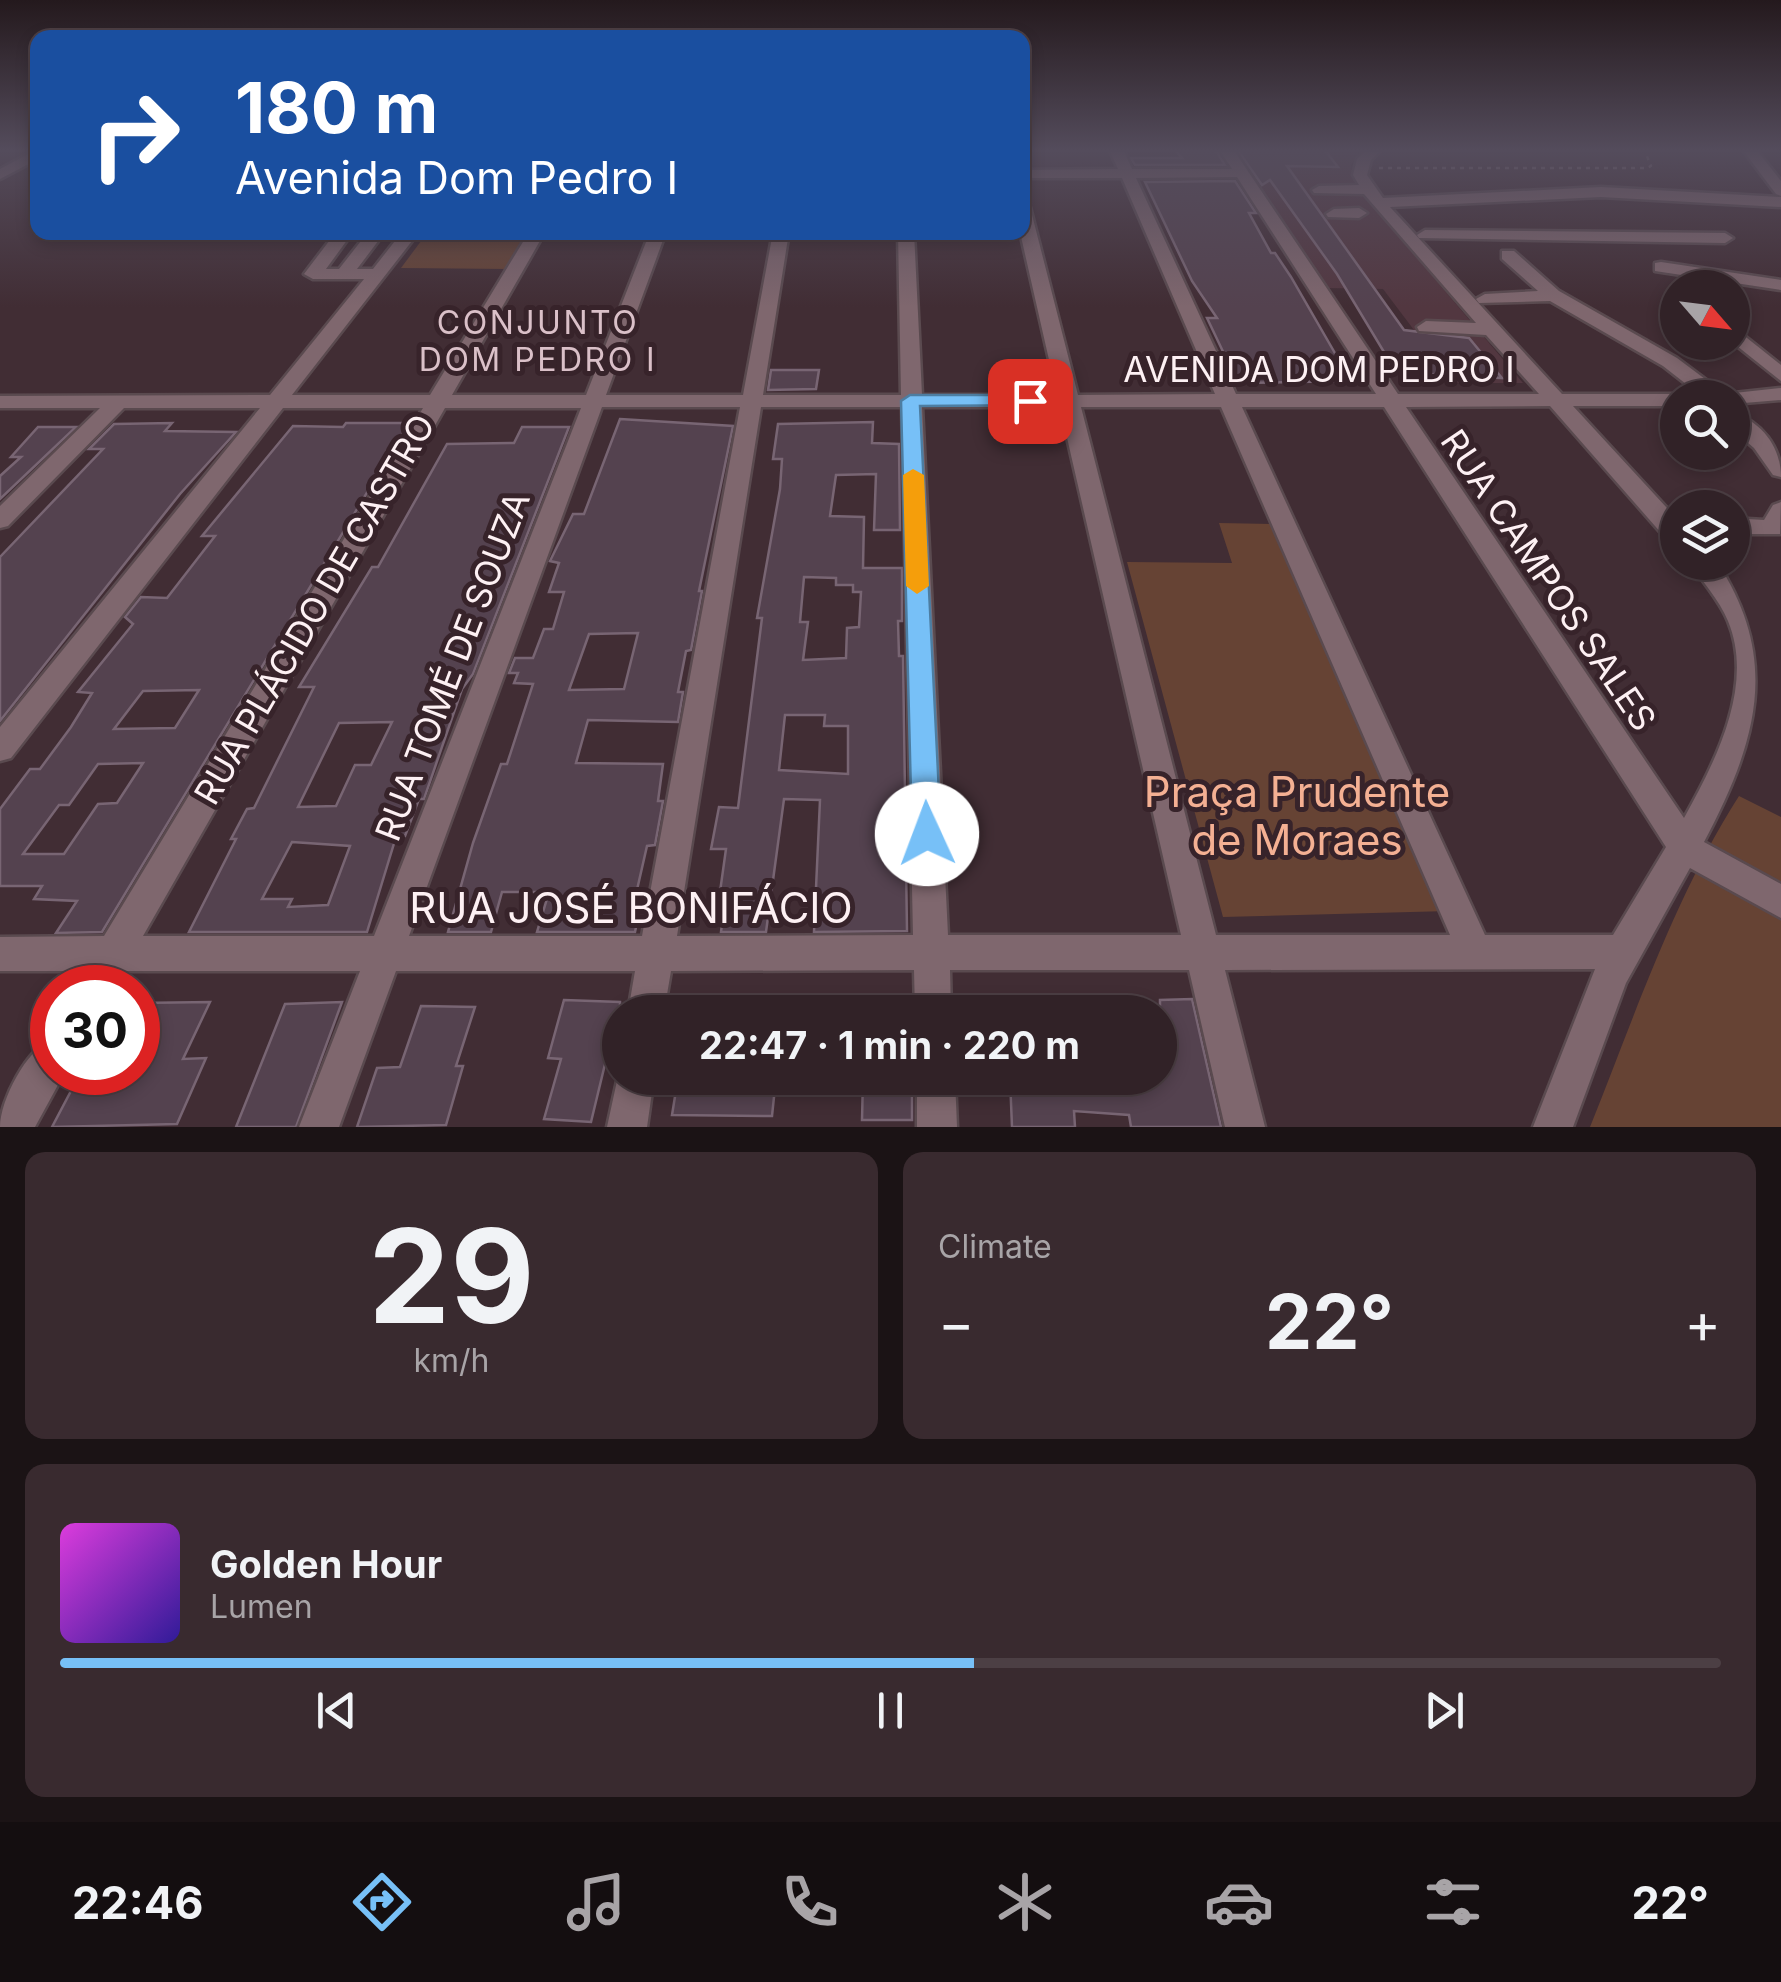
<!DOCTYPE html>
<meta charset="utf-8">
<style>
:root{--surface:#312227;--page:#392a2f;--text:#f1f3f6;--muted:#a8a4a7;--line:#4c3f44;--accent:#77c0f7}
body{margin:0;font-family:Inter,sans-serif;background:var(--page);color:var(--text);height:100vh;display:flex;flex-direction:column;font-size:38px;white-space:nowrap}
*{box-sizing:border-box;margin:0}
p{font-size:32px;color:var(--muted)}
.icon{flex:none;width:55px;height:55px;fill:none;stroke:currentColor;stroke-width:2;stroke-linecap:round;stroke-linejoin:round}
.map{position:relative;height:1127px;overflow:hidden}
.details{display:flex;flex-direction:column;gap:25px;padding:25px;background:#1b1315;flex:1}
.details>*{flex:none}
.hud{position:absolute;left:30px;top:30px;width:1000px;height:210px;border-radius:20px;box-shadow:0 5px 15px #0003,0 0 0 2px var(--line);background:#1a4fa0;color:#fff;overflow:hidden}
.needle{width:65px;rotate:118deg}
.fabs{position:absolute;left:1660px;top:270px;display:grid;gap:20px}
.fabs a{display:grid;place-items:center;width:90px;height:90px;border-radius:50%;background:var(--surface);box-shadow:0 5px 15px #0003,0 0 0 2px var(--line);font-size:50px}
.speed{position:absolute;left:30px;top:965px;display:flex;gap:20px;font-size:50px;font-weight:700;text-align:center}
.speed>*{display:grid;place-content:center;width:130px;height:130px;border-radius:50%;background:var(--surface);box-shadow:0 5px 15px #0003,0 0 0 2px var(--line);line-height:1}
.speed .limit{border:15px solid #d22;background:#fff;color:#111}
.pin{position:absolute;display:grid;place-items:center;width:85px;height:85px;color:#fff;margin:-42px;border-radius:20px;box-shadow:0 5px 15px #0006}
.me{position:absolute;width:110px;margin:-55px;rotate:358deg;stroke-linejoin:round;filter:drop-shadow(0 0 8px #0008)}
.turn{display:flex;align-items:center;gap:35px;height:210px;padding:0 40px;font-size:45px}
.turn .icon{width:130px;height:130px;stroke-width:2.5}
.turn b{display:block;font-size:70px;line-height:85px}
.big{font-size:75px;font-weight:700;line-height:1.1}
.details .widget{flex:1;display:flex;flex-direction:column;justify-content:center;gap:15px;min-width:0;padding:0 35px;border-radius:20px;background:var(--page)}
.details .dial{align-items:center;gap:0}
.dial b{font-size:130px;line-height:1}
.song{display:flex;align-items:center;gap:30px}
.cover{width:120px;height:120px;border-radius:15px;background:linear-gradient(135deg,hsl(300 70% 55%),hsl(250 70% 35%))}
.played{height:10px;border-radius:5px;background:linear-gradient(90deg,var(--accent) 55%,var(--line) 55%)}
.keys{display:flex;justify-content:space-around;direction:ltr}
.heat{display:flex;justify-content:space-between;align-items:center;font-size:55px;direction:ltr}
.details .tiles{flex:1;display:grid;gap:25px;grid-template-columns:1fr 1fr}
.widget:last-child{grid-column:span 2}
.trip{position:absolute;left:602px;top:995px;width:575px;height:100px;border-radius:50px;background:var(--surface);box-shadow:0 5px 15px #0003,0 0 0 2px var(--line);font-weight:700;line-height:100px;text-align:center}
.tab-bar{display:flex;height:160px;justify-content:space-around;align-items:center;background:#140e10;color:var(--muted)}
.tab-bar .icon{width:70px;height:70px}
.tab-bar .selected{color:var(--accent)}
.tab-bar b{font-size:45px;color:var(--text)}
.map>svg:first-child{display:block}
.built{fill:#523740}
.green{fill:#664334}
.building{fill:#54424f;stroke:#786573;stroke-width:2.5;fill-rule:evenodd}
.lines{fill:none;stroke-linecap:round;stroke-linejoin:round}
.minor-casing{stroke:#5a4a4f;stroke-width:5}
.path{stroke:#8c7b81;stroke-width:2.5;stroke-dasharray:4 5;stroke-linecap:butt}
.minor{fill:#7f676e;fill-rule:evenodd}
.route{fill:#77c0f7;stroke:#4d7da1;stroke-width:2.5}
.slow{fill:#f59e0b}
.labels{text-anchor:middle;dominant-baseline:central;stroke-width:10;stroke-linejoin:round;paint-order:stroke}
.far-quarter-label{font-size:32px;letter-spacing:2.5px;fill:#dac0c8;stroke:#37232a}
.street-label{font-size:35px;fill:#fdf0f3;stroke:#37232a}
.near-park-label{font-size:42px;fill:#f4b093;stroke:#37232a}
.near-street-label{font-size:42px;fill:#fdf0f3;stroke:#37232a}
</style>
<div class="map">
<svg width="1781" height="1127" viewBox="0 0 1781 1127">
<rect width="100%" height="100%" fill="#412d34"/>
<polygon class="built" points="1231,149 1361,149 1351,165 1355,185 1523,383 1454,383 1383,289 1325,288"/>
<g class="green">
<polygon points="427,233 533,233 514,269 401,268"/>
<polygon points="1219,523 1277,524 1449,911 1223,917 1127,562 1232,563"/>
<path d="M1739,796L1781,817V1127H1590C1635,1015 1674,898 1739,796Z"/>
</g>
<g class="building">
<polygon points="1174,149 1215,149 1225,165 1135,165 1131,158 1182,158"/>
<polygon points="1237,149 1324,149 1338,167 1287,166 1404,330 1469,338 1502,378 1396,372 1337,274 1270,180 1262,185"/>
<polygon points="1235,181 1256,213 1249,213 1271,253 1275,253 1291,277 1351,381 1238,383 1207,318 1217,318 1192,281 1145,182"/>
<polygon points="771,370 819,370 816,389 768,390"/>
<path d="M620,419L733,426L699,591H702L691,650L686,651L678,692H683L678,722L588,720L576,763L663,764L658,801H663L655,845L647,846L634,903H641L635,932H537L549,892H502L491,932H448L473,843L501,764H507L533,684L514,683L518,673H509L515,658H533L544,629H553L564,592H549L559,563L550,561L573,514H584ZM638,633L624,689L569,690L589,634Z"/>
<path d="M873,422L872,443L899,444L900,530H874L876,474L836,475L830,516L864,517L863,568H902V621H898L899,656H903L907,931L814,932L820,800L784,799L766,932H721L725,899H719L726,849H711L719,807L738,808L762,618H757L780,489L782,459H773L778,424ZM804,577L836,578V585H853V592H861L859,627L847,628L846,658L803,660L808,622H800ZM785,715H825L824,726H848V774L779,770Z"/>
<polygon points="172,423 165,431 236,432 180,494 0,721 0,557 103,449 89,449 114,424"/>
<path d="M346,423H409L102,932L56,933L77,901L34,899L42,886H0V809L30,769H40L71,727L92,693L78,692L133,624L125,617L141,597L167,598L215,536H202L293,426L343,427ZM199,690L175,728L114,729L143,691ZM143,763L117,803L98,804L64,854H23L59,805H69L98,764Z"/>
<polygon points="38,427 76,427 0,499 0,476 21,457 11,457"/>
<path d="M522,427H569L473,674L462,689L424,799H419L405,836L396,837L367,932H189L236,839H231L247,809L254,808L314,687H299L372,567H378L447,444L514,443ZM392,722L371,765H355L336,806L298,807L339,723ZM292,842L350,846L328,905L288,907L292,899H262Z"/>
<polygon points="1192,999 1221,1127 1131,1127 1129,1115 1074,1111 1075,1127 1012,1127 1010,1078 1072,1078 1073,1088 1107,1088 1105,1078 1160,1078 1160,1000"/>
<polygon points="564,1000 620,1002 620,1060 606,1060 591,1122 544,1119 561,1059 548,1058"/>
<polygon points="210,1002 183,1059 206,1058 177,1124 52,1127 81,1072 138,1072 138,1003"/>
<polygon points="342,1002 296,1127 236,1127 285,1004"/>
<polygon points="421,1006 475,1007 456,1066 463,1066 446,1125 357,1127 377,1068 400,1067"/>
<polygon points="678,1078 776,1078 772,1116 672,1115"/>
<polygon points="863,1078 912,1078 912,1120 862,1120"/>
</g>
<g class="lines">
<g class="minor-casing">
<g id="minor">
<polygon points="38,149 38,159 0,179 0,169"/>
<path d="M1109,149H1123L1132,169H1232L1219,149H1233L1398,394H1539L1486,335L1419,331L1417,327L1426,321L1476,323L1364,194L1314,193L1312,190L1319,186L1359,185L1353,175L1357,159L1367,149H1382L1371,160L1367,175L1383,198L1601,187L1781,197V207L1601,197L1390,207L1562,394H1678L1687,398H1678V406H1573L1678,520V544L1669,542L1550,406L1406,407L1684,818C1715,762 1755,686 1728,621C1719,599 1702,582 1690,562H1717C1781,660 1757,742 1704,842L1781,884V918L1690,868L1626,983L1573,1127H1533L1595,969L1225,970L1265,1127H1225L1189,970H950L951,1012H915L914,970L671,971L664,1012H628L635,971H396L339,1127H299L360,971H123L113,988H75L82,971H0V937L104,936L423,408H283L11,758L0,761V727L260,408H124L8,526L0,528V506L100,408H0V396L270,395L364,279H313L304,274L336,232H353L326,269H339L368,232H385L357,269H373L402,232H419L292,395H430L529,232H545L452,395H586L650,232H666L606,395H743L773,232H789L763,395H901L898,232H914L922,395H1057L1020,232L1022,202L1030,207L1078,395L1215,394L1122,178H1022V170L1118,169ZM1237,177L1376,394H1236L1136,178ZM602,407H740L642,936H409ZM761,407H902L913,935L677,936ZM922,407H1060L1181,935H948ZM1081,407H1221L1450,935H1216ZM1242,407H1384L1666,847L1613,935H1485ZM445,408H581L374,936H143Z"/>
<polygon points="1742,149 1756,149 1781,181 1781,196 1776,194"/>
<polygon points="1334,209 1359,208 1367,213 1359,218 1328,217 1326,214"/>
<polygon points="1425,230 1725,233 1733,238 1725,243 1419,238 1417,235"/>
<polygon points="1502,251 1514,251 1559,291 1677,358 1725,394 1781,388 1781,400 1732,404 1732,398 1704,398 1663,366 1550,301 1479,303 1476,299 1485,294 1538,291 1502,259"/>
<polygon points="1661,262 1781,280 1781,290 1655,271 1655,263"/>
<polygon points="1732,326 1781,365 1781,381 1732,342"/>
<path d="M1732,412C1762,422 1781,447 1781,477L1773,475L1754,448L1732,429Z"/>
<polygon points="1781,502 1780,534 1732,534 1732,518 1764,520 1773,505"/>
<path d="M52,1039V1072H65L35,1127H0C0,1100 27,1049 52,1039Z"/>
<polygon points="620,1067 620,1078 654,1078 647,1127 607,1127"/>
<polygon points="917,1078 955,1078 957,1127 917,1127"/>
</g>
</g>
<polyline class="path" points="1379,168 1647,168 1651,166 1644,149"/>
<use href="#minor" class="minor"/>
</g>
<linearGradient id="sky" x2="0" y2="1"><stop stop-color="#24191d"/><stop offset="0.49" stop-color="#544c5c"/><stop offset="1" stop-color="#544c5c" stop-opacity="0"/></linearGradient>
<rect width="1781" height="307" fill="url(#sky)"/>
<polygon class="route" points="1030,395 1039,401 1037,405 920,406 941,834 937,843 927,847 916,843 912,834 901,401 910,395"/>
<polygon class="slow" points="913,469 924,475 929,586 917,594 906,586 903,475"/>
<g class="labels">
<g class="far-quarter-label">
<text x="538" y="322">CONJUNTO<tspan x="538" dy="37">DOM PEDRO I</tspan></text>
</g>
<g class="street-label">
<text x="1319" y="369">AVENIDA DOM PEDRO I</text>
<text transform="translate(1549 580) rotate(56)">RUA CAMPOS SALES</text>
<text transform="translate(314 609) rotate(-60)">RUA PLÁCIDO DE CASTRO</text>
<text transform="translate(452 666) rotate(-69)">RUA TOMÉ DE SOUZA</text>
</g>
<g class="near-park-label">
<text x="1297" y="791">Praça Prudente<tspan x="1297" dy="48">de Moraes</tspan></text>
</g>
<g class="near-street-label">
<text x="631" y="907">RUA JOSÉ BONIFÁCIO</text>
</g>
</g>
</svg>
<div class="fabs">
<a><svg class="needle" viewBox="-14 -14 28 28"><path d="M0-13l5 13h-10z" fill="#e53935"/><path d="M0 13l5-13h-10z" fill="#a8a4a7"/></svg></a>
<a><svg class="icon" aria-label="search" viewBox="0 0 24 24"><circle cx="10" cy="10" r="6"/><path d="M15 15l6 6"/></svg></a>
<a><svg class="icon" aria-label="layers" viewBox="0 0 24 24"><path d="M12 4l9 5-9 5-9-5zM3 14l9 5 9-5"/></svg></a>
</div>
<div class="speed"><div class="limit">30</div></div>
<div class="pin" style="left:1030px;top:401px;background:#d93025"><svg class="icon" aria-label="arrive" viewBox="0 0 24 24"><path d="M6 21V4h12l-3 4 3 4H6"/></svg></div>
<svg class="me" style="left:927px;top:834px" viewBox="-20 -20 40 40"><circle r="19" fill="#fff"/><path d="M0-13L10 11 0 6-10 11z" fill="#77c0f7"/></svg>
<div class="trip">22:47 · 1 min · 220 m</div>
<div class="hud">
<div class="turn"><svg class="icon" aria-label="right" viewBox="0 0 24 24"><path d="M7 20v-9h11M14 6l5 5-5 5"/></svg><div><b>180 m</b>Avenida Dom Pedro I</div></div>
</div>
</div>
<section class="details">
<div class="tiles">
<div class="widget dial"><b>29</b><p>km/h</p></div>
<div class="widget"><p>Climate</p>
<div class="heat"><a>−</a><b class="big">22°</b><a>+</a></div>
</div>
<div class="widget">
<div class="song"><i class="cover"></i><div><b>Golden Hour</b><p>Lumen</p></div></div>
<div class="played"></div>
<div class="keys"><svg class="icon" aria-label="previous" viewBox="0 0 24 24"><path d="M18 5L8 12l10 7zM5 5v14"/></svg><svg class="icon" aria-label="pause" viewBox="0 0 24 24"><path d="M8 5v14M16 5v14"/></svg><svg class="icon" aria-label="next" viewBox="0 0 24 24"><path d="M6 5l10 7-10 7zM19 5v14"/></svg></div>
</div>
</div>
</section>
<nav class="tab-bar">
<b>22:46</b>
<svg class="icon selected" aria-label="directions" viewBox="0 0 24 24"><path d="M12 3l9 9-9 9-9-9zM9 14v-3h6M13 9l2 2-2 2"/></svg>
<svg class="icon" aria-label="music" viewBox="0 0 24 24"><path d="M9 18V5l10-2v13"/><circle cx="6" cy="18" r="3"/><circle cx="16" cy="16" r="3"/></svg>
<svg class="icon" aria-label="phone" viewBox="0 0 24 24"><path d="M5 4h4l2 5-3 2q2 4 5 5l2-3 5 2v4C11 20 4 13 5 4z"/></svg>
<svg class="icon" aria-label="climate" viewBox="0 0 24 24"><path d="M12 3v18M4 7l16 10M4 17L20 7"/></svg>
<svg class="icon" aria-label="car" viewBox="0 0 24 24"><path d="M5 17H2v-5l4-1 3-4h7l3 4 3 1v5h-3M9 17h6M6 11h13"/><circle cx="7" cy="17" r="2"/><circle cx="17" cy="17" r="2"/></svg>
<svg class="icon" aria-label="filters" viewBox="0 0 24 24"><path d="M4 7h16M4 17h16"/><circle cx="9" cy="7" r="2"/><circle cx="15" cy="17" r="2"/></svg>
<b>22°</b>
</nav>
